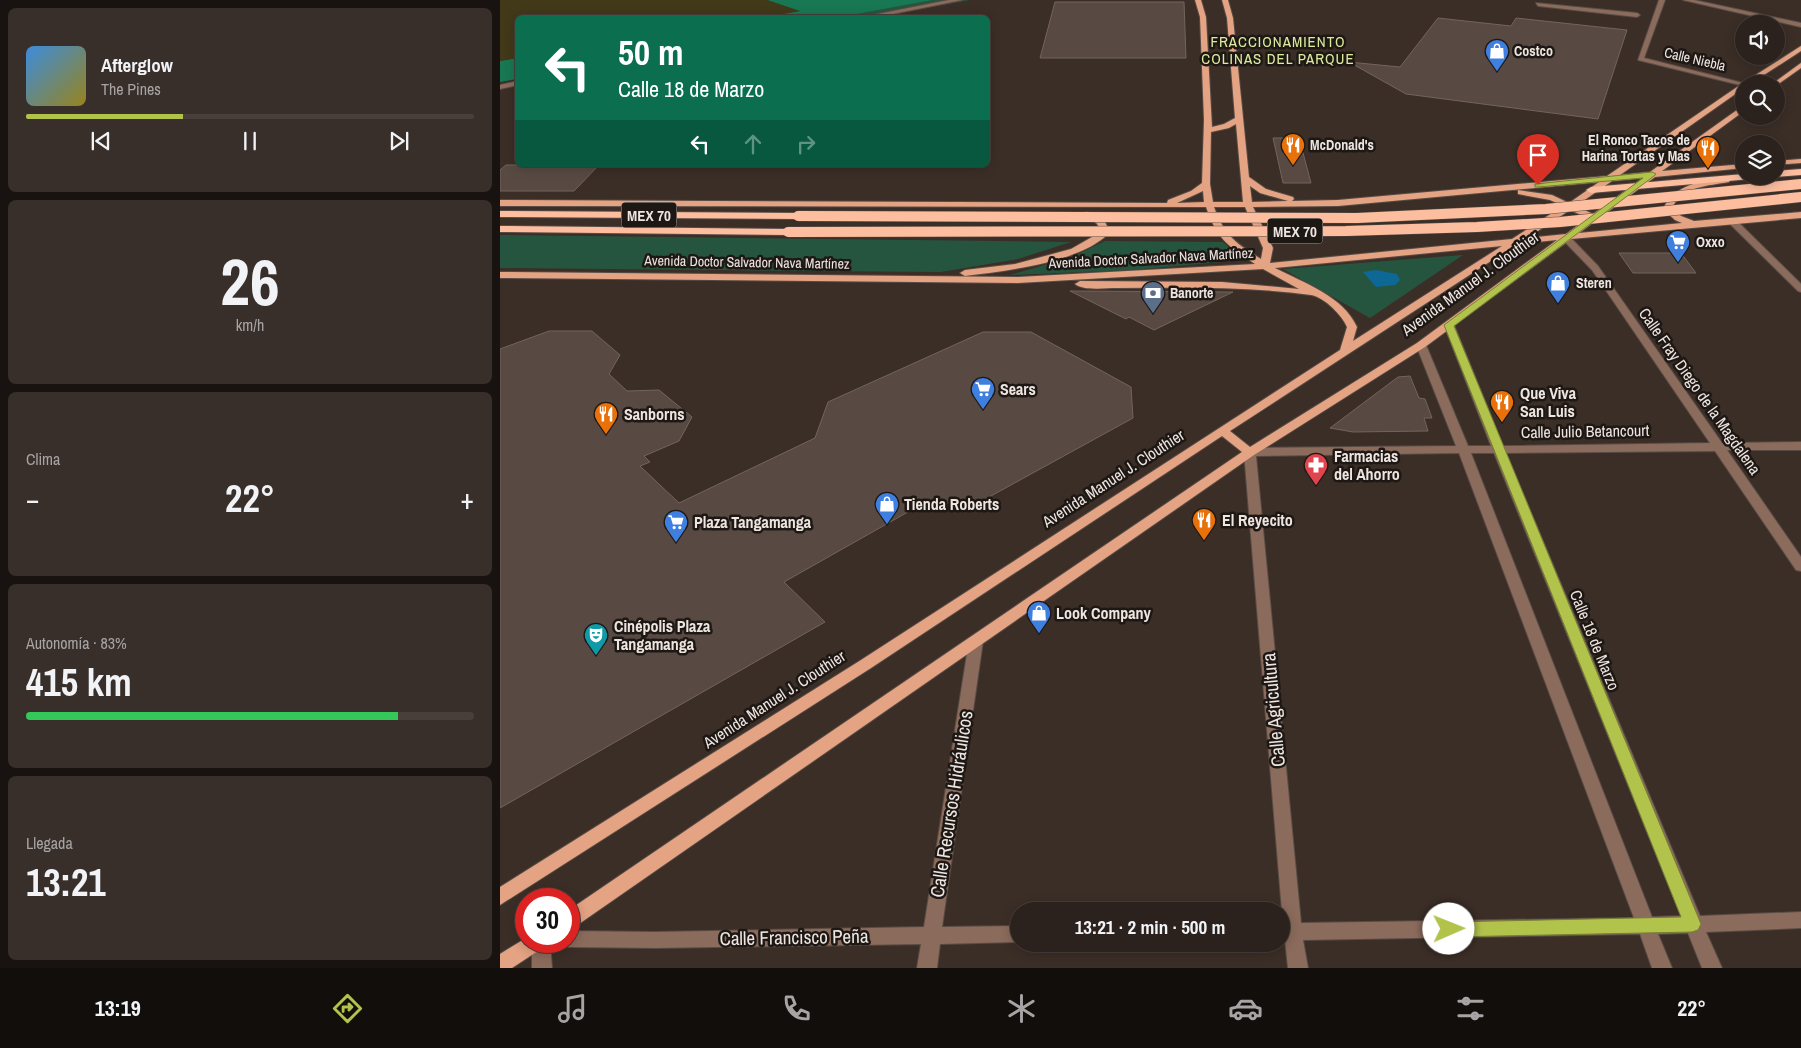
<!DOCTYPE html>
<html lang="es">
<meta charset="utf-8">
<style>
:root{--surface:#2c221d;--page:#382f2a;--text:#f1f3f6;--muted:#a6a4a4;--line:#483f3b;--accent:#b2c34c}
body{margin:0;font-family:"Archivo Narrow",sans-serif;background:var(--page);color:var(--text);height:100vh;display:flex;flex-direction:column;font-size:19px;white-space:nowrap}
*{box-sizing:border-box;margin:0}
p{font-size:16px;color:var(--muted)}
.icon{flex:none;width:28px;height:28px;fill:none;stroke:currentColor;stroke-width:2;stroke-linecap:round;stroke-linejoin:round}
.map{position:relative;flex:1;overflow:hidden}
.drawer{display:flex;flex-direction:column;gap:8px;padding:8px;background:#181310;width:500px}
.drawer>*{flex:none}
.banner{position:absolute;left:15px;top:15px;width:475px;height:152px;border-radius:8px;box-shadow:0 2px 12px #0003,0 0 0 1px var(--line);background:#0b6e4f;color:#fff;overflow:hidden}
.fabs{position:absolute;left:1235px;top:15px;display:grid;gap:10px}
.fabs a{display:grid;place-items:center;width:50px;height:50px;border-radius:50%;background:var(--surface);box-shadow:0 2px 12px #0003,0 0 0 1px var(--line);font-size:25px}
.speed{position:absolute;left:15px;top:888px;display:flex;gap:10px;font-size:25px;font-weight:700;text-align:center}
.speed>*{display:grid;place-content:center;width:65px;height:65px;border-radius:50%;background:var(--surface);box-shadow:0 2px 12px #0003,0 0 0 1px var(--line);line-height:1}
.speed .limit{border:8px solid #d22;background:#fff;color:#111}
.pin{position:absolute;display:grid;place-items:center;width:42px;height:42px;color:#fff;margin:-51px -21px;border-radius:50% 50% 50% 0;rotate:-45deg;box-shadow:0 0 5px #0007}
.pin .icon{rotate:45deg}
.me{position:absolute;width:55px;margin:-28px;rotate:89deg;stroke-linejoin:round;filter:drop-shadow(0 0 4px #0008)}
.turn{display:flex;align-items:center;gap:18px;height:105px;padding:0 20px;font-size:22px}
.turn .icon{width:65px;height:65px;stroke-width:2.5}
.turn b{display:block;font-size:35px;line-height:42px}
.lanes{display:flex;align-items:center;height:48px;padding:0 20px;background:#0003;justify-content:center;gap:25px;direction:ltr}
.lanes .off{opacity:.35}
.big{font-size:38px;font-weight:700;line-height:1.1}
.drawer .tile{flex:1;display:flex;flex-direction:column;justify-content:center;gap:8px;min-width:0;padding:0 18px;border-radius:8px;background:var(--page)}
.drawer .dial{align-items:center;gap:0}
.dial b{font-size:65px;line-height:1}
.song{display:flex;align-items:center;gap:15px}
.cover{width:60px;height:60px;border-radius:8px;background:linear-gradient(135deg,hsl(210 70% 55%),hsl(50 70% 35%))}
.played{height:5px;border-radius:2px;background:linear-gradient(90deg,var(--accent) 35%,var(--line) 35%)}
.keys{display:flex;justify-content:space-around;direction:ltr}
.heat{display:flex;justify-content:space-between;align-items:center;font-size:28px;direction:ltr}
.charge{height:8px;border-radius:4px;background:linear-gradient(90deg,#34c759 83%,var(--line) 0)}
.trip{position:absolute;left:510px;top:902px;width:280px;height:50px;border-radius:25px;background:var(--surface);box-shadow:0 2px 12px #0003,0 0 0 1px var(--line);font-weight:700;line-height:50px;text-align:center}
.tab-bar{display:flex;height:80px;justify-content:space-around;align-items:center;background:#120e0c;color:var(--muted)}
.tab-bar .icon{width:35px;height:35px}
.tab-bar .selected{color:var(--accent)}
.tab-bar b{font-size:22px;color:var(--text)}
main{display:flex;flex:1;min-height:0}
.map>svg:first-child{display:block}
.green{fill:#26553f}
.forest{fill:#187853}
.sand{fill:#413918}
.water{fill:#0e6895}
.building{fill:#584a43;stroke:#73645c}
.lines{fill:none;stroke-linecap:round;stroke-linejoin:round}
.minor-casing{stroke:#584b45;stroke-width:2}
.major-casing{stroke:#584b45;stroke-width:2}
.highway-casing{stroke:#584b45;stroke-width:2}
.minor{fill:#8b6b5c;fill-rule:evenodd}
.major{fill:#e4a383;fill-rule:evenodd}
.highway{fill:#fdbe9f;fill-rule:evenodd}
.highway-bridge-casing{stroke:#584b45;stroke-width:11;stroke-linecap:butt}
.highway-bridge{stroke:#fdbe9f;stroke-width:10}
.route{fill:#b2c34c;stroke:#747f31}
.labels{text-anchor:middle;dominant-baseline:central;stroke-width:5;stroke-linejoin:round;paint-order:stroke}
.far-poi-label{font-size:14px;font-weight:bold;fill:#eee5e1;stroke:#1e1815;text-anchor:start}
.far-street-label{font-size:14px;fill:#eee5e1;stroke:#1e1815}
.far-neighbourhood-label{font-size:15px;letter-spacing:1px;fill:#dcea9d;stroke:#1e1815}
.shield{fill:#1e1815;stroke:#b0a8a4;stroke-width:1}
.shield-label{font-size:15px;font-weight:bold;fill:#eee5e1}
.street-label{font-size:16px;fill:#eee5e1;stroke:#1e1815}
.poi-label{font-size:16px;font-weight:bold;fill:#eee5e1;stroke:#1e1815;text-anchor:start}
.near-street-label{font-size:19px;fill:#eee5e1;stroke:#1e1815}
</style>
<main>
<section class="drawer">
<div class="tile">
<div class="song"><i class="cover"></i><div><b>Afterglow</b><p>The Pines</p></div></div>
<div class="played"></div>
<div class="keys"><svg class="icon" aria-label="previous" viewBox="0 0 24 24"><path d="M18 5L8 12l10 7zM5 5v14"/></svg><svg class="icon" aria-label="pause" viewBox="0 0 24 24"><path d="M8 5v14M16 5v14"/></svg><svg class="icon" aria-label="next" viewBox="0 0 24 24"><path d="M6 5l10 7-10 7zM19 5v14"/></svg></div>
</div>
<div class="tile dial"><b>26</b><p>km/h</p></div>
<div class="tile"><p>Clima</p>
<div class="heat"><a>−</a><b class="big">22°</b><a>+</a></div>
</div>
<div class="tile"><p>Autonomía · 83%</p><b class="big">415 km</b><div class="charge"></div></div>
<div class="tile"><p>Llegada</p><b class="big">13:21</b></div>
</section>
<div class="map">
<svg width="1301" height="968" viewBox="0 0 1301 968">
<rect width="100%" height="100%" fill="#3b2e27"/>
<g class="green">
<polygon points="267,0 470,0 378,17 260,18 299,11"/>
<polygon points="0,235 571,242 518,259 441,272 0,268"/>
<polygon points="605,241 723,242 743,260 632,270 510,275 572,257"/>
<polygon points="963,255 870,318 783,269"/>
</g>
<g class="forest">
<polygon points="267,0 432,0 340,17 260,18 299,11"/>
<polygon points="17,58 17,79 0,82 0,61"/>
</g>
<polygon class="sand" points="0,0 267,0 300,11 260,18 18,18 17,58 0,61"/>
<polygon class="water" points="876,270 897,274 900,280 895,285 876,287 863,272"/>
<g class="building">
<polygon points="555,2 684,2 686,58 540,58"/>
<polygon points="938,18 1011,26 1016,18 1127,30 1098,119 906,94 849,62 900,67"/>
<polygon points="773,138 794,138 797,149 802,149 811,183 783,183"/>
<polygon points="6,165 99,165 74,191 0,191 0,170"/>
<polygon points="1119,253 1181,253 1196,273 1133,273"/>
<polygon points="570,291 733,292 654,330 629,317 626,319"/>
<polygon points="49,331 92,331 120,355 109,374 127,391 159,390 192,417 179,441 144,456 150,462 140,466 179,503 315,438 328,402 483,332 531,332 631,387 633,418 480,502 422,504 284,582 325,622 0,808 0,349"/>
<polygon points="910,376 919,398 925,399 932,418 924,418 928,431 853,432 830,428 898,377"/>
</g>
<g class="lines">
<g class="minor-casing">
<g id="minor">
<polygon points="449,0 462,0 373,18 357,18"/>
<polygon points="1159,0 1165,0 1144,58 1247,84 1244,84 1244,86 1138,60"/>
<polygon points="1183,0 1194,0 1301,23 1301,27"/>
<polygon points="1036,3 1137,13 1140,15 1137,17 1038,6"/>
<polygon points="18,81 18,85 0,89 0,85"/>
<polygon points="1232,218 1235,219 1301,284 1301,292 1298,291 1229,223 1229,219"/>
<path d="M1066,235L1069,236L1098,266L1222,443L1301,442V450H1227L1301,557V571L1296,570L1215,451L1006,453L1200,916L1301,912V928L1206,932L1222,968H1202L1188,933L1158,934L1172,968H1152L1140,934L803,940L808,968H788L785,940H781V924H783L744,452L750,448L956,446L916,345L921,342L926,345L968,446H991L944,325L949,322L954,325L1003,446L1210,443L1092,270L1061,238ZM959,453L1134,918L801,923L756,456ZM971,453H994L1181,916L1152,917Z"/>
<polygon points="476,636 481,637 483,641 442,927 519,926 519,942 440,944 437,968 417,968 421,944 155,948 69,947 62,945 61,941 69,941 69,931 155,932 424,927 469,641 471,637"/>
<polygon points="32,941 50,941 52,968 32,968"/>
</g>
</g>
<g class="major-casing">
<g id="major">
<path d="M695,0H701L706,17L712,127L724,124L735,118L727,18L722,0H728L733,18L749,177L766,189L793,197L794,199L792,201L838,200L1107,176L1243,83L1301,46V51L1250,84H1244V88L1120,175L1150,172L1244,105V111L1162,171L1244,164V168L1155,177L1079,233L1182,223L1175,220L1163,209C1175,184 1201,181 1226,178L1230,180L1229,182C1208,186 1182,186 1172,208L1181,216L1194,221L1301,212V218L1071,239L925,347L754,455L76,926L69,928V910L742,452L722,436L371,668L0,905V887L361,660L840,350L847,327C842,315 824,297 811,295C747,286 681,288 616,288C605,288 583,291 575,284L580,281L722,282L799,289L763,269L518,283L0,278V272L518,277L755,264C728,246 717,239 706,207L0,206V200L667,203L668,200L691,191L702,183L704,120L700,17ZM736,124L743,202H713L710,184L711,132L729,128ZM1143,178L1093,214L1076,206L1112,181ZM1099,182L1069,203L1052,195L1018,190V194L1050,200L1063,206L1012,239L770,263L773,248L753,207L838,206ZM750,186L760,193L788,201L752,202ZM703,191L704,202L677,203ZM714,207H745L763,248L761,259C736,243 725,237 714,207ZM1070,210L1088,218L1066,234L1027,238ZM1057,240L917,343L750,447L730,431L1017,244ZM1002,246L853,341L857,327C843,296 804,283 775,268Z"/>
<polygon points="1301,63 1301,68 1277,85 1272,84"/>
<polygon points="1301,159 1301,163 1276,165 1276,161"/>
<path d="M586,212L603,218L608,228V234C579,263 504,271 465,276L460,273L465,270L515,264L571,249L599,233C601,220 589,221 582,215Z"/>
<polygon points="26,938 26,941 46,941 44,947 12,968 0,968 0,954"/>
</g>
</g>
<g class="highway-casing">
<g id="highway">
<polygon points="1301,169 1301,175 1276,177 1273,176 1276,176 1276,171"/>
<polygon points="1244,174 1244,176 1256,176 1251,179 1091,193 1086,190 1091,187"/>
<polygon points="0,211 298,213 303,216 298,219 0,217"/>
<polygon points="0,226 288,229 293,232 288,235 0,232"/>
</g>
</g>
<use href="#minor" class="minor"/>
<use href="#major" class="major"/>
<use href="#highway" class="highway"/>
<g class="highway-bridge-casing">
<g id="highway-bridge">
<polyline points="298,216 857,218 1046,209 1301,184"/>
<polyline points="288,232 846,231 977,227 1060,222 1301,197"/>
</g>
</g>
<use href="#highway-bridge" class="highway-bridge"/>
</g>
<polygon class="route" points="1152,172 1156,174 1154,176 954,326 1201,924 1198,930 1192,932 949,937 943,934 941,929 943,924 949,922 1181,917 944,325 1143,178 1038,187 1035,187 1035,184"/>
<defs>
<g id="shop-pin" transform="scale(1.25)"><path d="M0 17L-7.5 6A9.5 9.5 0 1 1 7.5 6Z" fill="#3f7fe0" stroke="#1e1815"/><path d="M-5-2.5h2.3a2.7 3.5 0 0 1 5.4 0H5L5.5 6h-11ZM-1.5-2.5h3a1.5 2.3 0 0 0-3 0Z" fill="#fff"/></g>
<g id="restaurant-pin" transform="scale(1.25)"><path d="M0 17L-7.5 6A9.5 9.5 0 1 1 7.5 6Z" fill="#e8710a" stroke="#1e1815"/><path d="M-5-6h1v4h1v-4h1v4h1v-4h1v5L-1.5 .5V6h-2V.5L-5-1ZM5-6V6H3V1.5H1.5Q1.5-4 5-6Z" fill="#fff"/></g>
<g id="supermarket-pin" transform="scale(1.25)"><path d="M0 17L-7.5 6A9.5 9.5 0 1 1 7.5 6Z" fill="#3f7fe0" stroke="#1e1815"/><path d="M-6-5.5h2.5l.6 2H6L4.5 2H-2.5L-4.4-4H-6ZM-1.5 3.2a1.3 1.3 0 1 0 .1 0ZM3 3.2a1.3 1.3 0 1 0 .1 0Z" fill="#fff"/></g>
<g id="bank-pin" transform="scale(1.25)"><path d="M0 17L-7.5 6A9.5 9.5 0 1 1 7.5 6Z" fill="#5c6f8a" stroke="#1e1815"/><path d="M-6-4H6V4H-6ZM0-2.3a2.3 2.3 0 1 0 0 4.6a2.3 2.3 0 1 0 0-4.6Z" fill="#fff"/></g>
<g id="pharmacy-pin" transform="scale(1.25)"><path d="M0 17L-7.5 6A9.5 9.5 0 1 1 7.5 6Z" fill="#e0444e" stroke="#1e1815"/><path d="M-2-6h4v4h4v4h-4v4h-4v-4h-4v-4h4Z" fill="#fff"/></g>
<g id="theatre-pin" transform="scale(1.25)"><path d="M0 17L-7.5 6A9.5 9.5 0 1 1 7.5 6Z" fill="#0f9aa8" stroke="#1e1815"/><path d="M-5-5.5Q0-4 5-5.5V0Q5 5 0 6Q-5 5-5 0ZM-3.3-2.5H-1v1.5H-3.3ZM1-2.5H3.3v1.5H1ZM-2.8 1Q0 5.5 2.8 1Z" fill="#fff"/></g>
</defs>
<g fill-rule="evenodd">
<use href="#shop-pin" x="997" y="51"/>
<use href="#restaurant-pin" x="793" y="145"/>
<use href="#restaurant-pin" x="1208" y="148"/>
<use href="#supermarket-pin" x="1178" y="242"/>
<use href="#shop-pin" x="1058" y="283"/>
<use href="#bank-pin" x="653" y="293"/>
<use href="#supermarket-pin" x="483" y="389"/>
<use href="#restaurant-pin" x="1002" y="402"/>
<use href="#restaurant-pin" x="106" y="414"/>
<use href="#pharmacy-pin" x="816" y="465"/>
<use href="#shop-pin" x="387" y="504"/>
<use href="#restaurant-pin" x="704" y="520"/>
<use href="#supermarket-pin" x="176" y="522"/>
<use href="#shop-pin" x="539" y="613"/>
<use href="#theatre-pin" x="96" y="635"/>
</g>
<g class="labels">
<g class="far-poi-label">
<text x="1014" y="51">Costco</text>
<text x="1190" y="140" text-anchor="end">El Ronco Tacos de<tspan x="1190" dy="16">Harina Tortas y Mas</tspan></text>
<text x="810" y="145">McDonald's</text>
<text x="1196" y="242">Oxxo</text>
<text x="1076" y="283">Steren</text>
<text x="670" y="293">Banorte</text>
</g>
<g class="far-street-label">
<text transform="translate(1195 59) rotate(13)">Calle Niebla</text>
<text transform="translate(651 258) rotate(-3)">Avenida Doctor Salvador Nava Martínez</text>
<text transform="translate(247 262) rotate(1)">Avenida Doctor Salvador Nava Martínez</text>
</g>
<g class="far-neighbourhood-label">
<text x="778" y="41">FRACCIONAMIENTO<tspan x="778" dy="17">COLINAS DEL PARQUE</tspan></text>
</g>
<g class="shield">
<rect x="121.5" y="202.5" width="55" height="25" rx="4"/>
<rect x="767.5" y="218.5" width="55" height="25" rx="4"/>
</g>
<g class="shield-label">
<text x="149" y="215">MEX 70</text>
<text x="795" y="231">MEX 70</text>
</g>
<g class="street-label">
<text transform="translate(970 283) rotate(-36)">Avenida Manuel J. Clouthier</text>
<text transform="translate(1200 391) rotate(55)">Calle Fray Diego de la Magdalena</text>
<text transform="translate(1085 431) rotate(-1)">Calle Julio Betancourt</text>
<text transform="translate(613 478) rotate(-33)">Avenida Manuel J. Clouthier</text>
<text transform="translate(1095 640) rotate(68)">Calle 18 de Marzo</text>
<text transform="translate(274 699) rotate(-33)">Avenida Manuel J. Clouthier</text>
</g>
<g class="poi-label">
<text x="500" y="389">Sears</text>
<text x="1020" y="393">Que Viva<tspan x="1020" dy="18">San Luis</tspan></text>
<text x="124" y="414">Sanborns</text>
<text x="834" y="456">Farmacias<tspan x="834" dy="18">del Ahorro</tspan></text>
<text x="404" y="504">Tienda Roberts</text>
<text x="722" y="520">El Reyecito</text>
<text x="194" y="522">Plaza Tangamanga</text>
<text x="556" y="613">Look Company</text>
<text x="114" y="626">Cinépolis Plaza<tspan x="114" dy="18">Tangamanga</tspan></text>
</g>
<g class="near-street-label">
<text transform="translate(773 710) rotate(-95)">Calle Agricultura</text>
<text transform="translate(451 804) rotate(-81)">Calle Recursos Hidráulicos</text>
<text transform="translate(294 937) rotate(-1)">Calle Francisco Peña</text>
</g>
</g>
</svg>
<div class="fabs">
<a><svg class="icon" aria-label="sound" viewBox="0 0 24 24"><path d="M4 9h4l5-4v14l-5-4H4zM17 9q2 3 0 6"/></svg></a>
<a><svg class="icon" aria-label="search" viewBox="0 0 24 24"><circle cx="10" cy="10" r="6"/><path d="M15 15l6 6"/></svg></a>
<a><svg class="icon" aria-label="layers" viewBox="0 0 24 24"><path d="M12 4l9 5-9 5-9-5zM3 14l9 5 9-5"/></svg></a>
</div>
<div class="speed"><div class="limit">30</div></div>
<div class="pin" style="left:1038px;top:185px;background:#d93025"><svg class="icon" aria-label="arrive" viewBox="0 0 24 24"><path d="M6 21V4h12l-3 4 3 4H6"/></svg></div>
<svg class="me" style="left:949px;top:929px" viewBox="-20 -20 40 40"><circle r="19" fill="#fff"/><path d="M0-13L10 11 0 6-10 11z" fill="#b2c34c"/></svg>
<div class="trip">13:21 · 2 min · 500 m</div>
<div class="banner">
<div class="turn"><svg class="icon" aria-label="left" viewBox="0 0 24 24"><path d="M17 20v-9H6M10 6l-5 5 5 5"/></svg><div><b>50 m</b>Calle 18 de Marzo</div></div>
<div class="lanes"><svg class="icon" aria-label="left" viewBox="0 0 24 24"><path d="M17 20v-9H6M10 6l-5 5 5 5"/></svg><svg class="icon off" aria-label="ahead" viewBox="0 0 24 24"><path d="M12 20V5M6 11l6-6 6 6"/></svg><svg class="icon off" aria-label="right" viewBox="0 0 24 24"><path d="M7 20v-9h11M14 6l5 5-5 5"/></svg></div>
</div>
</div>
</main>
<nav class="tab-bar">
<b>13:19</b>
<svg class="icon selected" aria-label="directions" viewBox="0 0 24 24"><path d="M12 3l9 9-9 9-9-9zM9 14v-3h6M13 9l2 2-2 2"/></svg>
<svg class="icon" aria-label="music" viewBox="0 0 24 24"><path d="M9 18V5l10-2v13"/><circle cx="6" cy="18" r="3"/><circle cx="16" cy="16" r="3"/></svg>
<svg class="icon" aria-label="phone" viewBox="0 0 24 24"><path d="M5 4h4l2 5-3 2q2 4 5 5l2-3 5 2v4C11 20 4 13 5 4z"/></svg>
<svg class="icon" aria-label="climate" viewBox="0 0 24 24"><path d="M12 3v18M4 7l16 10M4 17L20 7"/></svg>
<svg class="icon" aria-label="car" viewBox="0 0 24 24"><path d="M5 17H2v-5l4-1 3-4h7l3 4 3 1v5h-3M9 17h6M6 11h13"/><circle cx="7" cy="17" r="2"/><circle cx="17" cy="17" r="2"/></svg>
<svg class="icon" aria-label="filters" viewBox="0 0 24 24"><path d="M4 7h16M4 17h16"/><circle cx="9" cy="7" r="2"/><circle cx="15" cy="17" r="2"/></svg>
<b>22°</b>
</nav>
